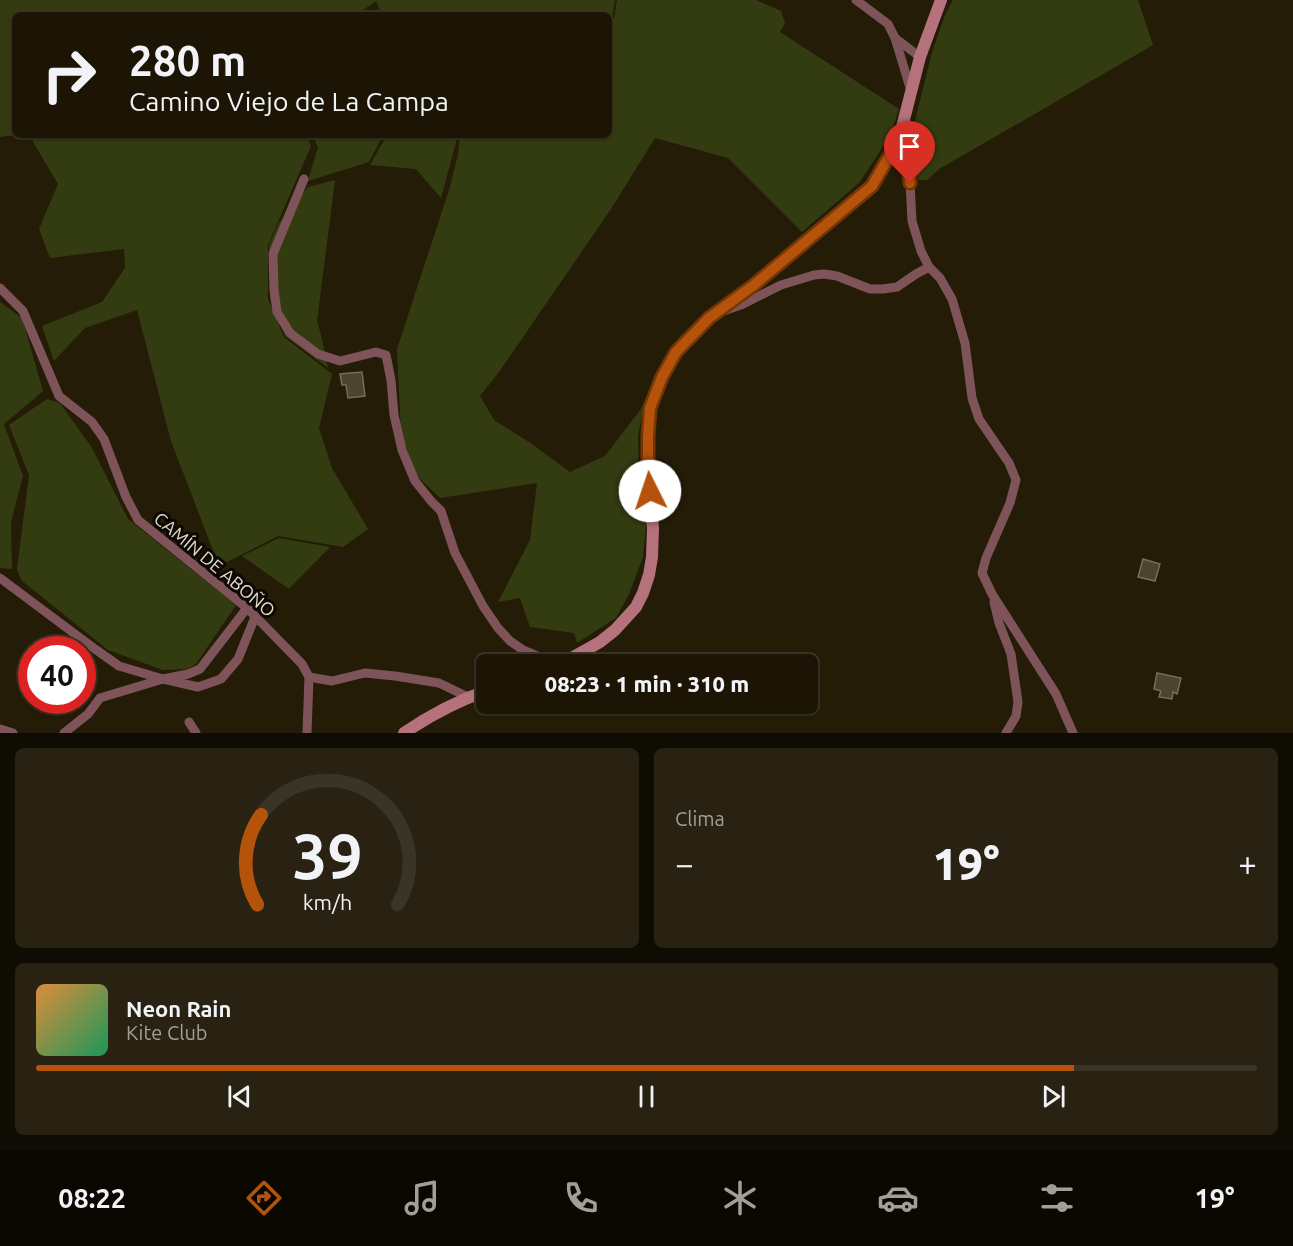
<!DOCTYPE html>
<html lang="es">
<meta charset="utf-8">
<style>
:root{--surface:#1c1505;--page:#292213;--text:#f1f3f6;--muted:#a09f9a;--line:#3a3427;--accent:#b45309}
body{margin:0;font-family:Ubuntu,sans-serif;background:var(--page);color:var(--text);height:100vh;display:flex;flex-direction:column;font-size:22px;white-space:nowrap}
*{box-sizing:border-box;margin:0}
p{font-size:20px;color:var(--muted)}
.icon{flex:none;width:33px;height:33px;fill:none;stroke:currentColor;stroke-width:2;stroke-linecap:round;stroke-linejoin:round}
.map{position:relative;height:733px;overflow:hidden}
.details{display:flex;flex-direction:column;gap:15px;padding:15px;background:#0f0c03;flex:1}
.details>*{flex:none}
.top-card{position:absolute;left:12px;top:12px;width:600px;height:126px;border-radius:9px;box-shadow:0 2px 4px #0004,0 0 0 2px var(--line);background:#1c1505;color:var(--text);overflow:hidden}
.speed{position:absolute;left:18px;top:636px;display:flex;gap:12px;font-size:30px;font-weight:700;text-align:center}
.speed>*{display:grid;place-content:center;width:78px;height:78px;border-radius:50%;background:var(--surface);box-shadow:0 2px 4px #0004,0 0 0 2px var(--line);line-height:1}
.speed .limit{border:9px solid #d22;background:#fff;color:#111}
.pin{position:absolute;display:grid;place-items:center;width:51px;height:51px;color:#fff;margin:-62px -26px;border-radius:50% 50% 50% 0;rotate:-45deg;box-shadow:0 0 6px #0007}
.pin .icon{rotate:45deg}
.me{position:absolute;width:66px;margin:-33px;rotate:356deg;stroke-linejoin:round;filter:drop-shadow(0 0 4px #0008)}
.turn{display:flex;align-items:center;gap:21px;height:126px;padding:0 18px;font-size:27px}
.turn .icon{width:78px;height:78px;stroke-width:2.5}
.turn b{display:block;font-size:42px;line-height:51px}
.big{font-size:45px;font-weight:800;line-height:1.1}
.details .card{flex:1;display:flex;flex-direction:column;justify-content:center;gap:9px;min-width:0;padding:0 21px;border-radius:9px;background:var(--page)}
.details .dial{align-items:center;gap:0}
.dial svg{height:156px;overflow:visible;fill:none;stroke:var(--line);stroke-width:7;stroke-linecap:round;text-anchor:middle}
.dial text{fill:var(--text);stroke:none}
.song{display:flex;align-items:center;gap:18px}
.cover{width:72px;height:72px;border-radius:9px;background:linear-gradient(135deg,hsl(30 70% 55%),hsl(150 70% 35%))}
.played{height:6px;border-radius:3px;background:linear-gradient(90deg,var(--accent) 85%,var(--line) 85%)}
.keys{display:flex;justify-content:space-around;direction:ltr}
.heat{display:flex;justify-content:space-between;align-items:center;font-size:33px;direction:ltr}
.details .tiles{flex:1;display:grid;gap:15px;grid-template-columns:1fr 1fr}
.card:last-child{grid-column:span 2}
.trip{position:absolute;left:476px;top:654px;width:342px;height:60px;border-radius:9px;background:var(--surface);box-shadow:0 2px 4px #0004,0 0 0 2px var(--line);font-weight:800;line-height:60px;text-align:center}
.tab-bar{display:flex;height:96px;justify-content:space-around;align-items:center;background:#0b0802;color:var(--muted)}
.tab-bar .icon{width:42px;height:42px}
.tab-bar .active{color:var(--accent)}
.tab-bar b{font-size:27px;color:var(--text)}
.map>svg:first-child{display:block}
.green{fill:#333c11}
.building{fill:#4e432e;stroke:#786d56;stroke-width:1.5}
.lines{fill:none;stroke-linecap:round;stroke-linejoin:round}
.street{stroke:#7e545a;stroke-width:9}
.secondary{stroke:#b5727c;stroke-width:12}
.route-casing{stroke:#753606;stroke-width:15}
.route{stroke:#b45309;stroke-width:10}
.labels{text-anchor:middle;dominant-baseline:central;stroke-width:6;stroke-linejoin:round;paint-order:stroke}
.street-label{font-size:18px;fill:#e2dbcf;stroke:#0b0702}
</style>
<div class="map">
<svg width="1293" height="733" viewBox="0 0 1293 733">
<rect width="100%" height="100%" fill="#251c07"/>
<g class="green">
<polygon points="0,0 615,0 609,38 609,15 382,15 376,1 356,15 15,15 15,135 0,137"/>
<polygon points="617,0 756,0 781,11 785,23 780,32 899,109 890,136 859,183 802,232 728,158 655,138 611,209 499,372 480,396 494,420 532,444 570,472 605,456 644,405 638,436 639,479 646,526 643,557 629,594 616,618 577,643 574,633 530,627 520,598 498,602 530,540 537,483 440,498 416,475 401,433 397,349 449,190 458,155 460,135 609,135 609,48"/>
<polygon points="953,0 1138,0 1153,45 1033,115 939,169 927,180 918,180 912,133 932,52 945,15"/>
<polygon points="29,135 307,135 311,146 268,245 268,299 284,337 332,374 319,428 332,468 368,529 343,547 278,536 219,566 171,441 137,310 85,328 54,361 42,326 102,302 125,268 124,249 50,258 39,229 58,184"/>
<polygon points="312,135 383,135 369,162 308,181 318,147"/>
<polygon points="387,135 458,135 441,198 416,169 370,165"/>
<polygon points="335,180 317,321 322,339 328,368 285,336 270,298 269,245 278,224 308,187"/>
<polygon points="0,302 22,318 43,391 4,424 23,476 11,522 12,569 0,568"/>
<polygon points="47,399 60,403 92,448 128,519 236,605 196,664 187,669 163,670 108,650 21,580 17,569 29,475 9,425"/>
<polygon points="279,538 330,547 289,589 242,556"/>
</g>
<g class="building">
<polygon points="362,372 365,396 348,398 346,385 342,385 340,374"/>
<polygon points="1143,559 1160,564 1155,581 1138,577"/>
<polygon points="1157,673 1181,678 1177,694 1173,692 1172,699 1159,697 1161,691 1154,689"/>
</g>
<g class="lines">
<g class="street">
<polyline points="856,0 888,24 895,38 920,57"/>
<polyline points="895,38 911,91"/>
<polyline points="899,139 906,148 909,164 912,221 921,251 929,267 940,278 952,299 965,343 972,398 979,419 1009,463 1016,480 1010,503 986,558 982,573 992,594 1056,694 1073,733"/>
<polyline points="304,179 273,254 274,290 277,312 290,333 318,354 340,361 376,352 386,355 391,380 394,415 402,450 415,481 431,501 441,511 455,553 483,606 498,628 510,641 523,650 556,664"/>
<polyline points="0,288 23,311 59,396 92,422 104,439 126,497 138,520 247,608 302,664 309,677 307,733"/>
<polyline points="723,311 741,305 781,285 814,275 824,274 837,276 870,289 883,289 897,287 916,274 929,267"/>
<polyline points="0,578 95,649 119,666 163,679 198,687 221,679 238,659 255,617"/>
<polyline points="994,602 999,623 1011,654 1018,702 1016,716 1006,733"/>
<polyline points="309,677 332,681 365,673 395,676 439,683 468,697"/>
<polyline points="189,722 196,733"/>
<polyline points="0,729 13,733"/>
<polyline points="64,733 88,714 100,698 163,679 188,674 200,669 247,608"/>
</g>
<g class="secondary">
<polyline points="561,664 600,642 615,630 636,607 643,593 649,575 652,557 653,528 648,472 648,436 650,408 662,377 676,352 709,318 754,285 872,186 899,139 920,57 941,0"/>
<path d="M404,733C429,716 457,701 486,691"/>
</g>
</g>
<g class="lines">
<g class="route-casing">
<polyline id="route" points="650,491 648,472 648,436 650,408 662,377 676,352 709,318 754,285 872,186 899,139 906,148 910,183"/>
</g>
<use href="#route" class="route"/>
</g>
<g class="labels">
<g class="street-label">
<text transform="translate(215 564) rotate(40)">CAMÍN DE ABOÑO</text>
</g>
</g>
</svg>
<div class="speed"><div class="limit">40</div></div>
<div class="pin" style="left:910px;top:183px;background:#d93025"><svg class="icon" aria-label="arrive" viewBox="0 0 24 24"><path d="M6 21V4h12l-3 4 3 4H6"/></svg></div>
<svg class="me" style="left:650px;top:491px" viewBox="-20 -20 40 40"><circle r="19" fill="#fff"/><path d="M0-13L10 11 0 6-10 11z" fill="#b45309"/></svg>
<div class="trip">08:23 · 1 min · 310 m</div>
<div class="top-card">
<div class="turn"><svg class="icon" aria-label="right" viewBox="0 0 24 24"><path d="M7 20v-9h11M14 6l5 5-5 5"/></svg><div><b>280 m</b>Camino Viejo de La Campa</div></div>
</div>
</div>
<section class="details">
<div class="tiles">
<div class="card dial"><svg viewBox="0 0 100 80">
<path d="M14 69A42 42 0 1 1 86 69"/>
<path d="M14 69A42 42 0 0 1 16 23" stroke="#b45309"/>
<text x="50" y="56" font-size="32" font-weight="700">39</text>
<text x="50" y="72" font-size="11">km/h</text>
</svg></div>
<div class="card"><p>Clima</p>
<div class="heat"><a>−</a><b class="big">19°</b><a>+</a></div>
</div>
<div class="card">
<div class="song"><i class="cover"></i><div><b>Neon Rain</b><p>Kite Club</p></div></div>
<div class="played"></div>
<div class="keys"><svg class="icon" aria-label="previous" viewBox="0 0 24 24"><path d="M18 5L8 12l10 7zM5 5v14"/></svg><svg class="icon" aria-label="pause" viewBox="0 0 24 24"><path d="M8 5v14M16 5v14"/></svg><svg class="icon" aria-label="next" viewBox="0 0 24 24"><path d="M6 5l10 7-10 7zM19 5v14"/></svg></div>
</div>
</div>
</section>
<nav class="tab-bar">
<b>08:22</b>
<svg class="icon active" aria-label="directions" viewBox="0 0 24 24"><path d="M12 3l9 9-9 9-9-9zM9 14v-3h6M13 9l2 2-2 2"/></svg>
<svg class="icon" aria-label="music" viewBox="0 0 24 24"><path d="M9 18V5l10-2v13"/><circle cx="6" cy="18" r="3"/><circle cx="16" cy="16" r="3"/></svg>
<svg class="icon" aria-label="phone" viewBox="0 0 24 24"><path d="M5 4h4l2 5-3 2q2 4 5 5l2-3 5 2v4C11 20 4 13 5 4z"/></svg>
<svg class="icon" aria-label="climate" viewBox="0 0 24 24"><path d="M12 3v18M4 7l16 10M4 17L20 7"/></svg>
<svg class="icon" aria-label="car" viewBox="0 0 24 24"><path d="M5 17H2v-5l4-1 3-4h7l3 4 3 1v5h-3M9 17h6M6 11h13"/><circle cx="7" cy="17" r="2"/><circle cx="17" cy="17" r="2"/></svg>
<svg class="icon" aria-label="filters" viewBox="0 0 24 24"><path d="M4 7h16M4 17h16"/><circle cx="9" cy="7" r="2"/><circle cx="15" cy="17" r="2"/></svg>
<b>19°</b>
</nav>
